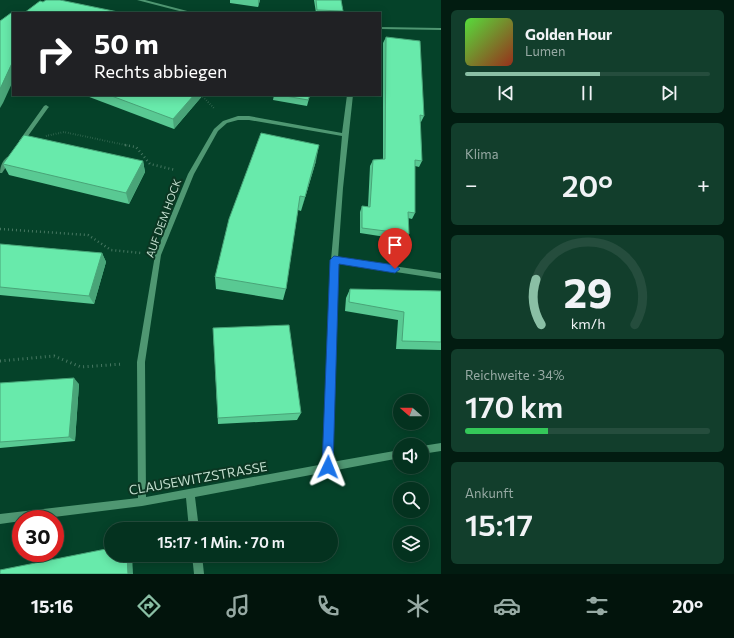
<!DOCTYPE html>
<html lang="de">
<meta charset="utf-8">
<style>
:root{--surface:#04321f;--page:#123e2c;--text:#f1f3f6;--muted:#97aaa4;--line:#254d3d;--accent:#8abfa5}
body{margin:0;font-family:Commissioner,sans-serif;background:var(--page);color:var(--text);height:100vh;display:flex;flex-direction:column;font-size:15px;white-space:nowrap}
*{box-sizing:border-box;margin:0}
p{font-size:13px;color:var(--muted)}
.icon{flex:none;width:22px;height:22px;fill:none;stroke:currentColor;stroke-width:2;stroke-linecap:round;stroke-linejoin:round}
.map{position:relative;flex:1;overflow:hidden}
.drawer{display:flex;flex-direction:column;gap:10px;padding:10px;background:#021c11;width:293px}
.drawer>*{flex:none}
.guide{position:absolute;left:12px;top:12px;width:369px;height:84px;border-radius:0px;box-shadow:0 2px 10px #0003,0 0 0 1px var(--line);background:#202124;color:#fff;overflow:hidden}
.needle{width:26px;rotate:290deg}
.fabs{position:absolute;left:393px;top:394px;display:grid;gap:8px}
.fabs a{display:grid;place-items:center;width:36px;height:36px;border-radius:50%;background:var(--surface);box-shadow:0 2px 10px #0003,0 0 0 1px var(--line);font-size:20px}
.speed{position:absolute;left:12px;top:510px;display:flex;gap:8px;font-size:20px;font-weight:700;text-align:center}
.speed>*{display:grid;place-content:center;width:52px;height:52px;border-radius:50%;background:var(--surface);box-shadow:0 2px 10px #0003,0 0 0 1px var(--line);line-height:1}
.speed .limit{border:6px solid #d22;background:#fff;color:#111}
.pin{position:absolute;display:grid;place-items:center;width:34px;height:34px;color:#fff;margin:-41px -17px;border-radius:50% 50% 50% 0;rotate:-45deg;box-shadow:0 0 4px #0007}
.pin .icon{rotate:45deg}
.me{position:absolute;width:44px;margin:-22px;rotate:2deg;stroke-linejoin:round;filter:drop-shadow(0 0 3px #0008)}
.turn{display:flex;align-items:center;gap:14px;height:84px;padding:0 16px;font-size:18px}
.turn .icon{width:52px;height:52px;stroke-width:2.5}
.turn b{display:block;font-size:28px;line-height:34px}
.big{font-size:30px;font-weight:600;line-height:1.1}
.drawer .tile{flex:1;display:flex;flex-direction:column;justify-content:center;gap:6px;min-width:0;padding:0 14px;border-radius:6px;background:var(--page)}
.drawer .dial{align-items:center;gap:0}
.dial svg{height:104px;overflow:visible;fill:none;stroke:var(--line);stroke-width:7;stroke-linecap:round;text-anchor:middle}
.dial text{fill:var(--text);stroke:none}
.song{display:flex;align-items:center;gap:12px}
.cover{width:48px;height:48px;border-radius:6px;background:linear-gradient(135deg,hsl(110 70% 55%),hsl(10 70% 35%))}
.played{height:4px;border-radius:2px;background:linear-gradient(90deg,var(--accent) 55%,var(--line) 55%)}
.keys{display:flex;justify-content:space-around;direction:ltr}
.heat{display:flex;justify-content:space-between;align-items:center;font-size:22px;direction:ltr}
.charge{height:6px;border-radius:3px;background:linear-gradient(90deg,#34c759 34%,var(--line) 0)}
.trip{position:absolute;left:104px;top:522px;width:234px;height:40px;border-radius:20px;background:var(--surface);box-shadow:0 2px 10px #0003,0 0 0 1px var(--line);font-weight:600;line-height:40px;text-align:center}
.tabs{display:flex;height:64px;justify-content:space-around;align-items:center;background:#02140c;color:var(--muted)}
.tabs .icon{width:28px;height:28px}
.tabs .current{color:var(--accent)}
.tabs b{font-size:18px;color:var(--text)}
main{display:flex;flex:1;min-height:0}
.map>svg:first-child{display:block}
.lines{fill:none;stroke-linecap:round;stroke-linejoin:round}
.path-far2{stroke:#467761;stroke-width:2;stroke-dasharray:0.5 2;stroke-linecap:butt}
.path-far1{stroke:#467761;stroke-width:2.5;stroke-dasharray:1 3;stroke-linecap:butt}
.path{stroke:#467761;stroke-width:3;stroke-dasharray:1 3.5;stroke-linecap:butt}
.minor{fill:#4f9772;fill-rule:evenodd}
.wall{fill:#59c993}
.shaded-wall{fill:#49a478}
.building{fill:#68eaab;stroke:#49a478}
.route{fill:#1a73e8;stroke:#114b97}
.labels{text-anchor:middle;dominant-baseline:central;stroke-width:4;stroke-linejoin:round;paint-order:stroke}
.street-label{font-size:11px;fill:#c1ddcd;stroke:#0b3622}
.near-street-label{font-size:13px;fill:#c1ddcd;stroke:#0b3622}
</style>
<main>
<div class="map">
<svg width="441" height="574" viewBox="0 0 441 574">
<rect width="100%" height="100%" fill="#054229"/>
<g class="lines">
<g class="path-far2">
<polyline points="201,95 215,109"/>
<polyline points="46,136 64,132 130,146"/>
</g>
<g class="path-far1">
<polyline points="125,145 136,147 150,164 175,170"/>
<polyline points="0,229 88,235 111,250 141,253"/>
</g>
<polyline class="path" points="0,361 54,356 81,367 123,364"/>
<g class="minor">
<polygon points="137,0 145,0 195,13 187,13"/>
<polygon points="380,27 441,28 441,30 380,29"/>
<path d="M347,95H353L343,188L338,258L441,273V279L338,263L332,462L400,450V458L195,497L199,529H189L186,498L142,506L38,519H21V521L0,524V514L138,498L137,362L155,255L188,174L214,129L223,121L238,116H249L342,133ZM238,120H249L342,136L331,260L324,464L146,497L145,362L161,255L194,174L218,131L227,123Z"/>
<polygon points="46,105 49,107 48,108 23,143 19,143 19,141 44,106"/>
<path d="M9,156L12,158L2,173H0C0,166 3,159 9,156Z"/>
<polygon points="441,443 441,451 422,454 422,446"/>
<polygon points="192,555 202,555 204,574 194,574"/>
</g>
</g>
<g class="wall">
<polygon points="230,0 260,0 258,7 230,3"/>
<polygon points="314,0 341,0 343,11 342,13 316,13"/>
<polygon points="386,37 424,116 421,122 420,122 422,161 419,167 415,166 415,213 412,219 408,218 409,234 405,240 360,233 360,212 362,206 368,207 370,166 373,160 383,159 383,43"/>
<polygon points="84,95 203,95 174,129"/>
<polygon points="274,95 310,95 307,106 273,100"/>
<polygon points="143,161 145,172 129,204 9,175 3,164"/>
<polygon points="316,161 301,211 298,210 286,289 283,300 216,289 215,277"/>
<polygon points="0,244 102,253 106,262 94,304 0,295"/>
<polygon points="350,289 441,291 441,350 396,349 398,320 345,311 346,298"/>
<polygon points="213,328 301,413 297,420 218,424"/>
<polygon points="0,383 79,384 75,441 0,448"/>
</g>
<g class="shaded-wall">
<polygon points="258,0 260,0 258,7"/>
<polygon points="13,61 13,81 3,103 0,108 0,89"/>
<polygon points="194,95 203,95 174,129 173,119"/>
<polygon points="319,145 316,161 301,211 305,197"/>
<polygon points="143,161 145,172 129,204 126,193"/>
<polygon points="102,253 106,262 94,304 89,296"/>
<polygon points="74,378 79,384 75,441 69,437"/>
<polygon points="127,555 132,555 133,574 128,574"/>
</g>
<g class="building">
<polygon points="46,0 60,0 123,13 24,13 40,1 43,2"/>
<polygon points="316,0 341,0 343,11 317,10"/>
<polygon points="11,13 13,14 13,61 0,89 0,21"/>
<polygon points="386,37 420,41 424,116 420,115 422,161 415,160 415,213 408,212 409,234 362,228 362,206 370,207 373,160 385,159"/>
<polygon points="109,95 194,95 173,119"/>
<polygon points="280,95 310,95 308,100"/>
<polygon points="261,133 319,145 305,197 300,196 286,289 215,277 229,219"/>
<polygon points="24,135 143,161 126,193 3,164"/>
<polygon points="0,244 102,253 89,296 0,287"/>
<polygon points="350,289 441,291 441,342 402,341 404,312 349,302"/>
<polygon points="289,325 301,413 218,418 213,328"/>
<polygon points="74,378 69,437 0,442 0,383"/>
<polygon points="111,548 111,555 127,555 128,574 0,574 0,570"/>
</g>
<polygon class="route" points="334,256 395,265 400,269 395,273 339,264 333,467 332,471 328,473 324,471 322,467 330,260"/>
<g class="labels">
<g class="street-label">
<text transform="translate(163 218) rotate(-70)">AUF DEM HOCK</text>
</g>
<g class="near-street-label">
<text transform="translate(198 478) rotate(-10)">CLAUSEWITZSTRASSE</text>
</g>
</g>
</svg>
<div class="fabs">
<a><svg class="needle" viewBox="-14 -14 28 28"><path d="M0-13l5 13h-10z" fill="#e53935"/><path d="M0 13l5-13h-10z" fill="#97aaa4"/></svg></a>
<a><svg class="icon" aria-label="sound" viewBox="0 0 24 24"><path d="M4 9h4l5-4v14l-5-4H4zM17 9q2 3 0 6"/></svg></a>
<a><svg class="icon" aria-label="search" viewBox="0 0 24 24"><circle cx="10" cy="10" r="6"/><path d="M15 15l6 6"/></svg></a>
<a><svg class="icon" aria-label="layers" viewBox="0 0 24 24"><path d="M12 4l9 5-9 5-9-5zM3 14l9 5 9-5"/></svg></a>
</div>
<div class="speed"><div class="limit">30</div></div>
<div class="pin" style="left:395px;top:269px;background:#d93025"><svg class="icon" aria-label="arrive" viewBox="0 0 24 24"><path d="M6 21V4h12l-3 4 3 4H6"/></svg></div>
<svg class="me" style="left:328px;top:467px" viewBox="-20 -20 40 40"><path d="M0-17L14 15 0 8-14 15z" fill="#1a73e8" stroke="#fff" stroke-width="4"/></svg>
<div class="trip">15:17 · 1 Min. · 70 m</div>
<div class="guide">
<div class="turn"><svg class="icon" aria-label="right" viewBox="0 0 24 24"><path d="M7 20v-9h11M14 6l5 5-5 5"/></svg><div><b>50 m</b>Rechts abbiegen</div></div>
</div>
</div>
<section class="drawer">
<div class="tile">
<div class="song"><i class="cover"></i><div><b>Golden Hour</b><p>Lumen</p></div></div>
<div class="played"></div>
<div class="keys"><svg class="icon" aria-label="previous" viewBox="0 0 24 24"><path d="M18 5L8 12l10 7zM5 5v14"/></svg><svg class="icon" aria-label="pause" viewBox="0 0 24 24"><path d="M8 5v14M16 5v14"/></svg><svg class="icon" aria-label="next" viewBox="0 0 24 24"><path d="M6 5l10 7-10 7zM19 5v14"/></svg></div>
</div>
<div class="tile"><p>Klima</p>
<div class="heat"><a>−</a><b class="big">20°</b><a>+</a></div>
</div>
<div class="tile dial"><svg viewBox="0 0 100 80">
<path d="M14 69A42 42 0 1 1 86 69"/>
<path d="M14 69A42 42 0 0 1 10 34" stroke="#8abfa5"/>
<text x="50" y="56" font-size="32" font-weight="700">29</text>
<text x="50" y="72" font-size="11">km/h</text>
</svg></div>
<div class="tile"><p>Reichweite · 34%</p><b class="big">170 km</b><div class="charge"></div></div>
<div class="tile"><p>Ankunft</p><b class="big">15:17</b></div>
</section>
</main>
<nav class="tabs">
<b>15:16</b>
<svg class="icon current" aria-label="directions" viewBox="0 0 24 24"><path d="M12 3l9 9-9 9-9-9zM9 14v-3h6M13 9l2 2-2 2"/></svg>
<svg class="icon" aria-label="music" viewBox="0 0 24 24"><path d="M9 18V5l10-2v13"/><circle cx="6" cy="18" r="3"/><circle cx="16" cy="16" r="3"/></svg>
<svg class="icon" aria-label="phone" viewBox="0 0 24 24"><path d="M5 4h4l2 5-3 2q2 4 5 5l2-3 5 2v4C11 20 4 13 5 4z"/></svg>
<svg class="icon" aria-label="climate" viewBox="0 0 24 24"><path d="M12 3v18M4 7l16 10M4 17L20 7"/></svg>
<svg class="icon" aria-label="car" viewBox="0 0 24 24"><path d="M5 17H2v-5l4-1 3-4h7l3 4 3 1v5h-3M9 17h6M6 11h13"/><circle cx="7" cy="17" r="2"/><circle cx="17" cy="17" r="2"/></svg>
<svg class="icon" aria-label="filters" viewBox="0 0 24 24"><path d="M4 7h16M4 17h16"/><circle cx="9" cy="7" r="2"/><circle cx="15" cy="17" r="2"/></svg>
<b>20°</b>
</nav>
